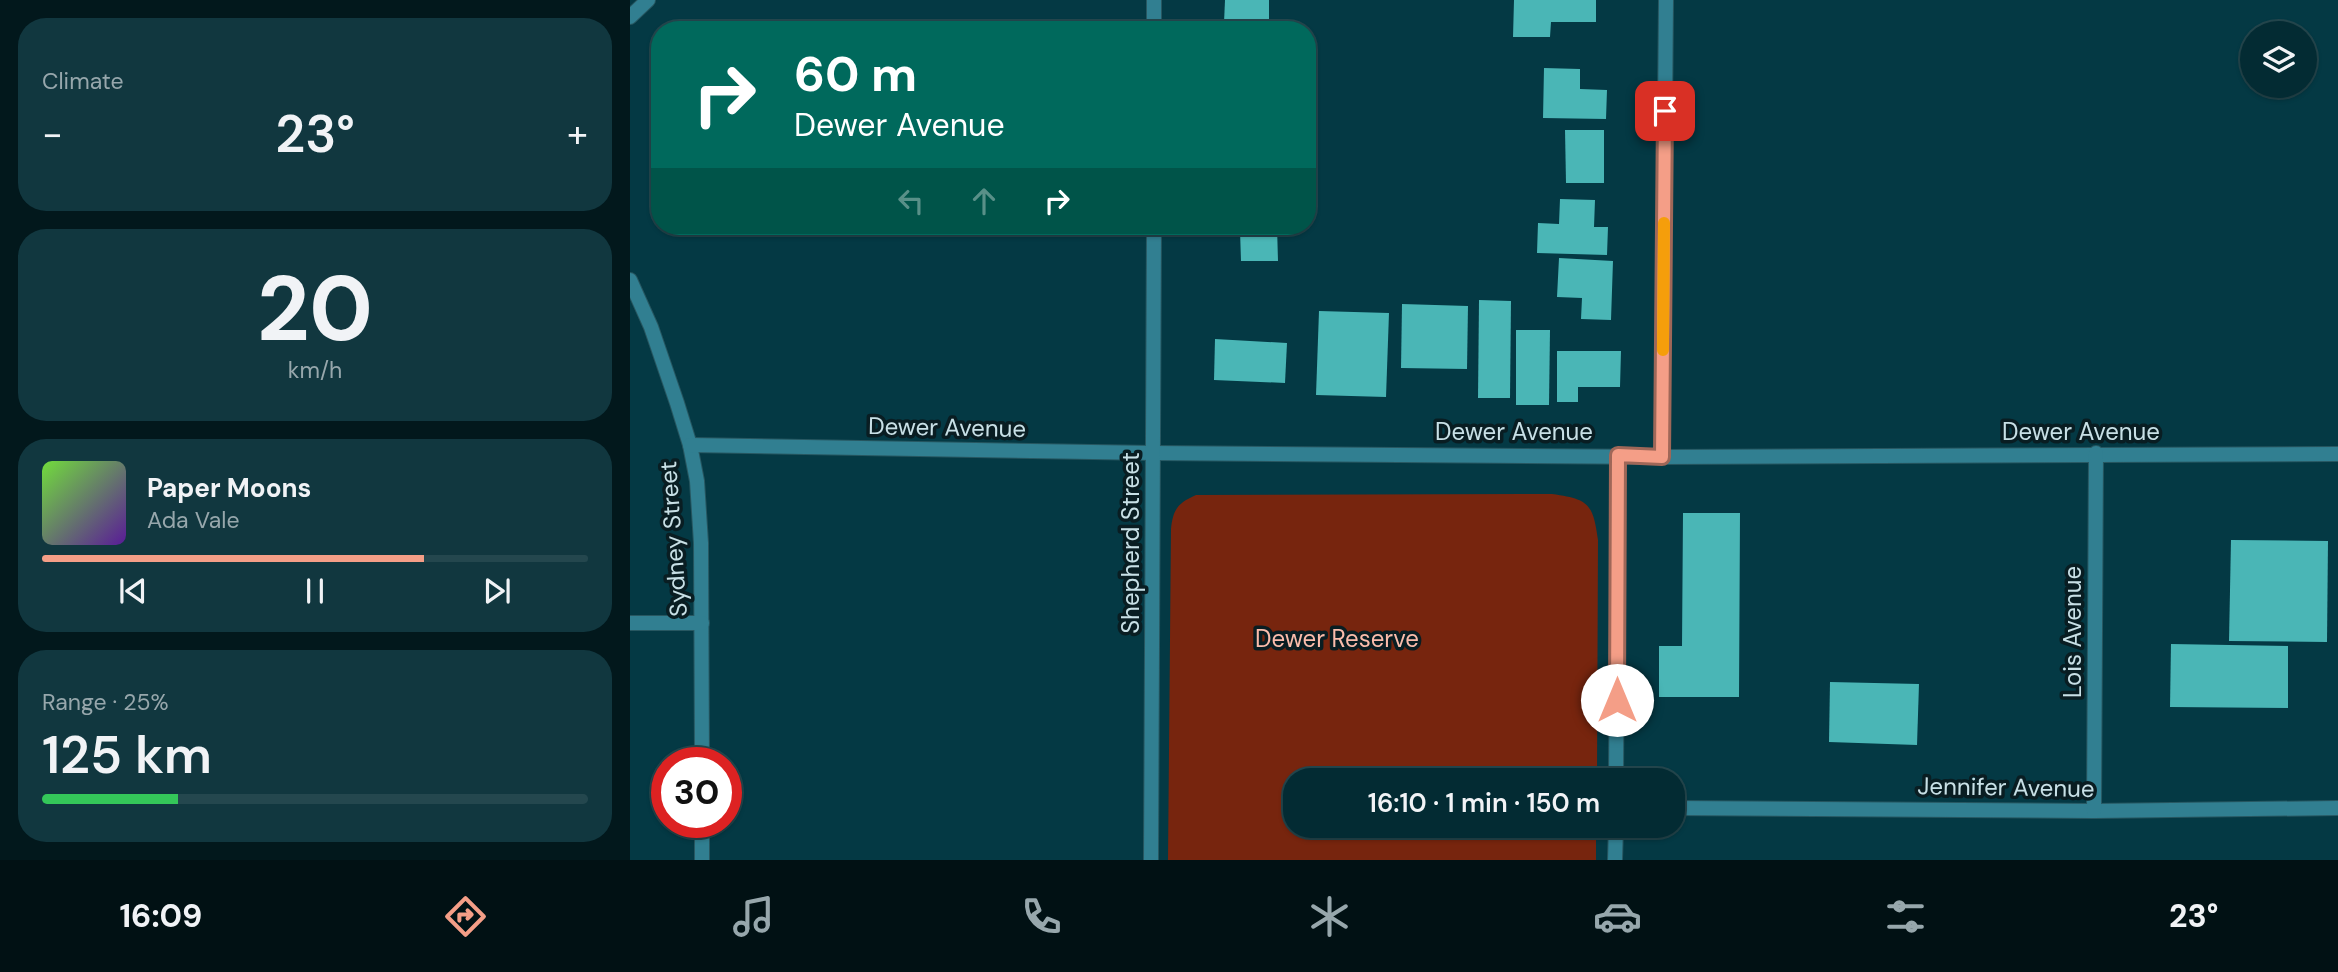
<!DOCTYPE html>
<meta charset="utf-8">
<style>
:root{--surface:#032b33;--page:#11373f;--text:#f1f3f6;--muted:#97a7ac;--line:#24474e;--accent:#f49e87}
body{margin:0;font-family:"DM Sans",sans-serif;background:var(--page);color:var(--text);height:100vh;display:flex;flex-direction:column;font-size:26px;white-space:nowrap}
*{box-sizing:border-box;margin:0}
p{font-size:23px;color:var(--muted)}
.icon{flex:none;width:38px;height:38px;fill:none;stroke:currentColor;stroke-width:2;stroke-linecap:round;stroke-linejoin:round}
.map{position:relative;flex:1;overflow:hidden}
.drawer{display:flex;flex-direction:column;gap:18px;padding:18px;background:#02181c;width:630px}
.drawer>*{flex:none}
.guide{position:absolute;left:21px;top:21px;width:665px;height:214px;border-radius:28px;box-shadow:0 2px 5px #0004,0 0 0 2px var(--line);background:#00695c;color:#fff;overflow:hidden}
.controls{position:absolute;left:1610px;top:21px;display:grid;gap:14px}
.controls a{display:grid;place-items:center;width:77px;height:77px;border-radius:50%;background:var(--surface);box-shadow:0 2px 5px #0004,0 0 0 2px var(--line);font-size:35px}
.speed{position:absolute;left:21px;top:747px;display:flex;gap:14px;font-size:35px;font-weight:700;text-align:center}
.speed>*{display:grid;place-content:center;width:91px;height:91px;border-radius:50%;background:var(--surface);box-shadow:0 2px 5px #0004,0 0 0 2px var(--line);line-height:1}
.speed .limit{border:10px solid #d22;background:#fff;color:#111}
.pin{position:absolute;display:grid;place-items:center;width:60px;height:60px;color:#fff;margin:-30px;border-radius:14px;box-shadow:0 4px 10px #0006}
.me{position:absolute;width:77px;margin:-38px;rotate:0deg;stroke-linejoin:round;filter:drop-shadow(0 0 5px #0008)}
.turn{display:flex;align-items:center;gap:24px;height:147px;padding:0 28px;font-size:32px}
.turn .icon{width:91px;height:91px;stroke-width:2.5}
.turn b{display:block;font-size:49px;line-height:60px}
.lanes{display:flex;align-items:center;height:66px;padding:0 28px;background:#0003;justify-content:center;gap:35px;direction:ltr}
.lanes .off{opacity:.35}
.big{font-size:52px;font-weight:600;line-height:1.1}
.drawer .tile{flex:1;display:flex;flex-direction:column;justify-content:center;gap:10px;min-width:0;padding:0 24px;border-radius:28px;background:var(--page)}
.drawer .dial{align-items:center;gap:0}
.dial b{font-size:91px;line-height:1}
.song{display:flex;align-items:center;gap:21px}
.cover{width:84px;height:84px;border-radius:10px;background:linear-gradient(135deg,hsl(100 70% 55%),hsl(270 70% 35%))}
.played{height:7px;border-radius:4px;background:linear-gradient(90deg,var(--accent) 70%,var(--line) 70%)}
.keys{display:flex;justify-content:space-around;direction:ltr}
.heat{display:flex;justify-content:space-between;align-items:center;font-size:38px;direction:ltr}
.charge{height:10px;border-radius:5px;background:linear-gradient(90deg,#34c759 25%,var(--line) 0)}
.trip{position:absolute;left:653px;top:768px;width:402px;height:70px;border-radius:28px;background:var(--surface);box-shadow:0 2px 5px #0004,0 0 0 2px var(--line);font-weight:600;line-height:70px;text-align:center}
.tabs{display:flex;height:112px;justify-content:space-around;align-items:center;background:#011114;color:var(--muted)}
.tabs .icon{width:49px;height:49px}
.tabs .active{color:var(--accent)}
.tabs b{font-size:32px;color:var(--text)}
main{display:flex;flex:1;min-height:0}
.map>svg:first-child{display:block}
.green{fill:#77250e}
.building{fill:#4ab6b6}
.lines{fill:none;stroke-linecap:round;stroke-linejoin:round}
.minor-casing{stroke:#275761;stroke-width:16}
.minor{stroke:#317f91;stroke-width:14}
.route-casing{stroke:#9f6758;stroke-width:18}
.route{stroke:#f49e87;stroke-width:12}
.slow{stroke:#f59e0b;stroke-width:12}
.labels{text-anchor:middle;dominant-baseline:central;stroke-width:7;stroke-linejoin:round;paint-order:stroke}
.street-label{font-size:24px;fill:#c8e0e6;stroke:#091d22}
.park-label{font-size:24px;fill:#fbbcab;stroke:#091d22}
</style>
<main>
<section class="drawer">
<div class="tile"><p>Climate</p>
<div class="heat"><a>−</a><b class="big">23°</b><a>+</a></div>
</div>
<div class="tile dial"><b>20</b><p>km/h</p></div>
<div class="tile">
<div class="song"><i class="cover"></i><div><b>Paper Moons</b><p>Ada Vale</p></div></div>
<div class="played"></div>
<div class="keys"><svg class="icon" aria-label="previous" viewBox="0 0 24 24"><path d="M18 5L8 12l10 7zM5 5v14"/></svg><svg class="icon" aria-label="pause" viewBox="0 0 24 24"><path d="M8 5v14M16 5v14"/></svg><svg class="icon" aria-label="next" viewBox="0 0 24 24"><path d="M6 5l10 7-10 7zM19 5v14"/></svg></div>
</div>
<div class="tile"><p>Range · 25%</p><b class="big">125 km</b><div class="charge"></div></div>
</section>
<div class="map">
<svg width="1708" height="860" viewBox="0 0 1708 860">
<rect width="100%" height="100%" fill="#043944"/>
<path class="green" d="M922,494C959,499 963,504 968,540L967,780H665V826H966V860H538L541,529C543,509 548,503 566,495Z"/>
<g class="building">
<polygon points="595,0 639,0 639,24 594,23"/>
<polygon points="884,0 966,0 966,22 921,22 920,37 883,37"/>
<polygon points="914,68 950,69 950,89 977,90 976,119 913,118"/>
<polygon points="935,130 974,130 974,183 936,183"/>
<polygon points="930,199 965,200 964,227 978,227 977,255 907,253 908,223 929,224"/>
<polygon points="605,226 647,226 648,261 611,261 610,230"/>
<polygon points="929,258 983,261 981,320 951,319 952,298 927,297"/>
<polygon points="849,300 881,301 880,398 848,398"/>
<polygon points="772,304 838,306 837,369 771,368"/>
<polygon points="689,311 759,313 756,397 686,395"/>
<polygon points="886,330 920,330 919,405 886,405"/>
<polygon points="585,339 657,343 655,383 584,380"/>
<polygon points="927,351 991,351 990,387 948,387 948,402 927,402"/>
<polygon points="1053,513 1110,513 1109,697 1029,697 1029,646 1052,646"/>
<polygon points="1601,540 1698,541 1697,642 1599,641"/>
<polygon points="1541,644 1658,646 1658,708 1540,707"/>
<polygon points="1200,682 1289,684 1287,745 1199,742"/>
</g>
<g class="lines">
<g class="minor-casing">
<g id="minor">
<polyline points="0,17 18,0"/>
<polyline points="524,30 524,0"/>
<polyline points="0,280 21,327 47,403 60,445 67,481 71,543 72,763"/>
<polyline points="60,445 523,453 1032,457 1708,454"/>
<polyline points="1032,457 1036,0"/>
<polyline points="0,623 72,623"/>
<polyline points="986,780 988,455"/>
<polyline points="1043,808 1464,811 1708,808"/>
<polyline points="1464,811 1466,453"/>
<polyline points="72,860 72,822"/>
<polyline points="521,860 524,226"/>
<polyline points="985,860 986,826"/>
</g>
</g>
<use href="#minor" class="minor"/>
</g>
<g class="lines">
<g class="route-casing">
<polyline id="route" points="987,700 988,455 1032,457 1035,111"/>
</g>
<use href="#route" class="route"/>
<polyline class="slow" points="1033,350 1034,223"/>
</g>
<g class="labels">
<g class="street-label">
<text transform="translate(317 427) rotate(1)">Dewer Avenue</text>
<text x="884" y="431">Dewer Avenue</text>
<text x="1451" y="431">Dewer Avenue</text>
<text transform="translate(43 539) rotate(-94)">Sydney Street</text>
<text transform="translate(500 543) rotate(-90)">Shepherd Street</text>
<text transform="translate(1442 632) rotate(-90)">Lois Avenue</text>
<text transform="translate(1376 787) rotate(1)">Jennifer Avenue</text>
</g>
<g class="park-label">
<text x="707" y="638">Dewer Reserve</text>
</g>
</g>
</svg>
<div class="controls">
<a><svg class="icon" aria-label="layers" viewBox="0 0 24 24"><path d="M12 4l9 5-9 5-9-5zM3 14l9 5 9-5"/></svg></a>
</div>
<div class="speed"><div class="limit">30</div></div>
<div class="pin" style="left:1035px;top:111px;background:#d93025"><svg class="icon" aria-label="arrive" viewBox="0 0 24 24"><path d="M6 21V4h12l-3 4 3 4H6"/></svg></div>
<svg class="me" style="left:987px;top:700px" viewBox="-20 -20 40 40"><circle r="19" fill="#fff"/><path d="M0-13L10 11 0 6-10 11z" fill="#f49e87"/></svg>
<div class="trip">16:10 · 1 min · 150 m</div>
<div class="guide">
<div class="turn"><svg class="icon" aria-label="right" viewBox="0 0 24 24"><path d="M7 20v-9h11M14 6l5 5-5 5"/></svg><div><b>60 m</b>Dewer Avenue</div></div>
<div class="lanes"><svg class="icon off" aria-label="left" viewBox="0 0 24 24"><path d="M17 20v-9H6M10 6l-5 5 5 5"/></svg><svg class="icon off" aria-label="ahead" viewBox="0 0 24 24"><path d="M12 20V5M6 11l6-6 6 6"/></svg><svg class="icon" aria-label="right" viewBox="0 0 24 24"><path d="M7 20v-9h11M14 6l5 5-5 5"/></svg></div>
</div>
</div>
</main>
<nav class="tabs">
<b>16:09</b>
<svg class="icon active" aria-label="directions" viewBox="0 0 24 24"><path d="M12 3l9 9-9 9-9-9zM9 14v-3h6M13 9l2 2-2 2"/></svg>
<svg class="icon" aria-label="music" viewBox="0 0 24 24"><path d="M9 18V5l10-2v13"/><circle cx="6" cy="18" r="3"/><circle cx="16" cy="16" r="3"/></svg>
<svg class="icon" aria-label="phone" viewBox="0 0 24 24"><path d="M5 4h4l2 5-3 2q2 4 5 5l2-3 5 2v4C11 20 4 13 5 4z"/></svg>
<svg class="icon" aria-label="climate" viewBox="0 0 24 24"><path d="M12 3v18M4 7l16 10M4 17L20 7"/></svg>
<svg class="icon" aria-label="car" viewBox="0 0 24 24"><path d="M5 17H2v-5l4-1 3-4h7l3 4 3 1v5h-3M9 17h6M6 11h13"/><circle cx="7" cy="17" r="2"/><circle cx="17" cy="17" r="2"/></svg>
<svg class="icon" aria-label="filters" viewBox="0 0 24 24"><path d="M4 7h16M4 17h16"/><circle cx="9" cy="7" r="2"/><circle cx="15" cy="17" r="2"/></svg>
<b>23°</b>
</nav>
